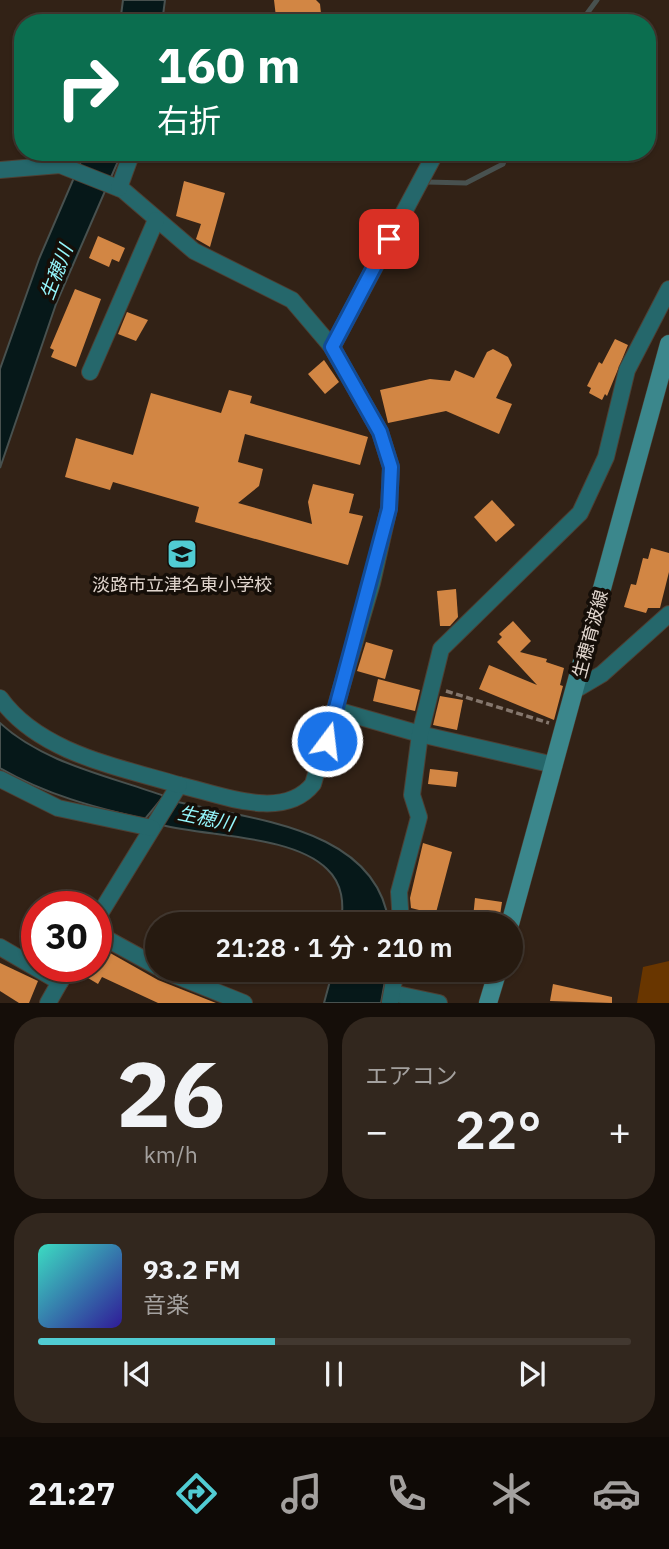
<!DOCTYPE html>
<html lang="ja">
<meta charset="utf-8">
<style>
:root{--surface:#261a10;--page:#32271e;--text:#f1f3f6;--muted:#a4a19f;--line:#423830;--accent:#51ccd3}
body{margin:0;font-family:"IBM Plex Sans","Noto Sans JP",sans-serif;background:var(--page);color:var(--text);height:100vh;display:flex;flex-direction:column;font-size:26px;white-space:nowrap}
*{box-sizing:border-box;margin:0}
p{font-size:23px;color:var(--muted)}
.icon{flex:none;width:38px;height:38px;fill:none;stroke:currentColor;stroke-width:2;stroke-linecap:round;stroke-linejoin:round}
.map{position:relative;height:1003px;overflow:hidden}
.details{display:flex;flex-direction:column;gap:14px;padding:14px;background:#150e09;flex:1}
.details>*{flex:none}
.guide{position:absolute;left:14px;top:14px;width:642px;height:147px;border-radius:28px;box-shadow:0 2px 5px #0004,0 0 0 2px var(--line);background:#0b6e4f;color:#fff;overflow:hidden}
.speed{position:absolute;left:21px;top:891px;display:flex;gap:14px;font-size:35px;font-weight:700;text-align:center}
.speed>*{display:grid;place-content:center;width:91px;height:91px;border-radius:50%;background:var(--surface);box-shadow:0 2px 5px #0004,0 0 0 2px var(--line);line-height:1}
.speed .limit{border:10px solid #d22;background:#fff;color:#111}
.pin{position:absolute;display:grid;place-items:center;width:60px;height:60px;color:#fff;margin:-30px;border-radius:14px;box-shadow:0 4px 10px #0006}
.me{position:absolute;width:77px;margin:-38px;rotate:15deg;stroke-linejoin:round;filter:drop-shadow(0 0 5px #0008)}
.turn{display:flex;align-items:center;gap:24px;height:147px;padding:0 28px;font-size:32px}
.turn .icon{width:91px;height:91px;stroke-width:2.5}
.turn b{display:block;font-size:49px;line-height:60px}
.big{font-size:52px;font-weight:600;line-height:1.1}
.details .widget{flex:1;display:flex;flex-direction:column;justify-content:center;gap:10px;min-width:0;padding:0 24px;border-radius:28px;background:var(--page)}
.details .dial{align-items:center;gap:0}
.dial b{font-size:91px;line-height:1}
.song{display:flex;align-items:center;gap:21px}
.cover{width:84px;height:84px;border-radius:10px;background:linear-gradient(135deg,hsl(170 70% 55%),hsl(250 70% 35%))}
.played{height:7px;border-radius:4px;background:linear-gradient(90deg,var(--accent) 40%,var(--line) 40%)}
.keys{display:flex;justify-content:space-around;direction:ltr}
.heat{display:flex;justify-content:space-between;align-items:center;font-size:38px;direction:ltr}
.details .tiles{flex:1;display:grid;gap:14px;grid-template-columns:1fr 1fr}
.widget:last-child{grid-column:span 2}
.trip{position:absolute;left:145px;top:912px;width:378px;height:70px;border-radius:35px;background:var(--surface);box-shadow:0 2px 5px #0004,0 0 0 2px var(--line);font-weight:600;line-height:70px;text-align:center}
.menu{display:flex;height:112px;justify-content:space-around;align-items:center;background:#0f0a06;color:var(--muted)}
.menu .icon{width:49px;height:49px}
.menu .on{color:var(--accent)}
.menu b{font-size:32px;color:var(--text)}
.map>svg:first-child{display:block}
.green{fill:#693600}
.water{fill:#061819;stroke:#48514f;stroke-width:2}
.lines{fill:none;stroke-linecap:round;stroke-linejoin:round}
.stream{stroke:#48514f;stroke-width:5}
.building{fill:#d28644}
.minor-casing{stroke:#4e3f33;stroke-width:18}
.secondary-casing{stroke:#4e3f33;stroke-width:19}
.path{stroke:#85776d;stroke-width:3.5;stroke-dasharray:7 3.5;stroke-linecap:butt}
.minor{stroke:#25676b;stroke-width:16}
.secondary{stroke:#3b878c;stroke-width:18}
.route-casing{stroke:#114b97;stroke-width:18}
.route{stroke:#1a73e8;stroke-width:12}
.labels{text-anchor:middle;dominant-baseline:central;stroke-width:7;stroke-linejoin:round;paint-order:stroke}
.poi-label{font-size:18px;fill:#e1d6ce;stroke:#150e08}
.street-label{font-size:18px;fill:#e1d6ce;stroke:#150e08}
.water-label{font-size:19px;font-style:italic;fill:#95f6fc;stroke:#150e08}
</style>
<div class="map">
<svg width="669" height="1003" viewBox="0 0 669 1003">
<rect width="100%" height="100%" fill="#322216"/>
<polygon class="green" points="669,961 669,1003 637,1003 643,967"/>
<g class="water">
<polygon points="123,0 165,0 162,23 120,23"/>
<polygon points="85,152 122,152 56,304 0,468 0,369 39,259"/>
<path d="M0,723C43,763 109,776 164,796L145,819C93,807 47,795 0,768Z"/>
<path d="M178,802C254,820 377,828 389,924H341C344,904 343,884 327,869C293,835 208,837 162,825Z"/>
<polygon points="333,970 387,970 381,1003 324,1003"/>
</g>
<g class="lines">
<g class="stream">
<polyline points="580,23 597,0"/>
<polyline points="427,182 466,183 503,164 508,152"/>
</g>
</g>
<g class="building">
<polygon points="274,0 316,0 320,4 322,23 290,23 289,16 276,17"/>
<polygon points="184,181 225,193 210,247 196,239 201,224 176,216"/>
<polygon points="98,236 125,248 119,262 112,259 109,267 89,258"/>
<polygon points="75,289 101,299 76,367 51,357 54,350 50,348"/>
<polygon points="127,312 148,320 136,341 118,334"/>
<polygon points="615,339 628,345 607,396 605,394 602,400 589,393 591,388 587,386 599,362 602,364"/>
<polygon points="493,349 508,357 512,365 496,398 512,404 499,434 446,411 388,423 380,390 430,379 450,381 455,370 474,378 487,352"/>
<polygon points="324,360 339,382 325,394 308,374"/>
<polygon points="229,390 252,396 250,403 368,437 360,465 245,434 238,462 263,469 259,486 238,503 312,524 308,502 313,484 354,494 349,513 363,516 348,565 195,522 199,507 113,482 110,490 65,477 76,438 133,455 151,393 221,413"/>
<polygon points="492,500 515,525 496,542 474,517"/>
<polygon points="651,548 669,553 669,572 660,608 648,608 646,613 624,607 631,584 636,585 643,558 648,559"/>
<polygon points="456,589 458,617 450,626 440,626 437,591"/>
<polygon points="513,621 531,641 520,652 547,659 546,662 564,668 560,685 563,686 554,720 479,689 489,665 537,685 497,642 502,637 499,634"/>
<polygon points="366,642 393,650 385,679 357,671"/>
<polygon points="378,679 420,690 415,711 373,701"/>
<polygon points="440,696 463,700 457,730 433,725"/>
<polygon points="430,769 458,772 456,787 428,784"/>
<polygon points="423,843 452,852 433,924 420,922 423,911 411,908 410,898"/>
<polygon points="475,898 502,902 499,922 473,918"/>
<polygon points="96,945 158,980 216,1003 158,1003 102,977 98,984 78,972 79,966 96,966"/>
<polygon points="0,963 38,981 29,1003 19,1003 0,991"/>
<polygon points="553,984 612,997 612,1003 550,1001"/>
</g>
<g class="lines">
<g class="minor-casing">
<g id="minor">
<path d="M0,170L60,165L123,190L194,251L292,300L332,347L380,432L391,467L389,508L372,583L313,784C283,822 220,794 179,785L96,920"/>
<polyline points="119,188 132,152"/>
<polyline points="332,347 436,152"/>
<polyline points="90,372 156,220"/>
<polyline points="575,690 602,674 669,614"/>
<path d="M0,698C39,753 119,767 179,785"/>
<polyline points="336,710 420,734 554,765"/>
<polyline points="0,779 58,808 152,828"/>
<polyline points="401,924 399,892 419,817 412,795 420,734 441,649 580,513 606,457 627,370 669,289"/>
<polyline points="96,933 158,967"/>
<polyline points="0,947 60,982"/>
<polyline points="162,970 244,1003"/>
<polyline points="392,993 439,1003"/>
<polyline points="390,1002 396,970"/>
<polyline points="48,1003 69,966"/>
</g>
</g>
<g class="secondary-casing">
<g id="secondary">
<polyline points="510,924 669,344"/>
<polyline points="488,1003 498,970"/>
</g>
</g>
<polyline class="path" points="446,691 549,723"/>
<use href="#minor" class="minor"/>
<use href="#secondary" class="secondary"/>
</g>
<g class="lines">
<g class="route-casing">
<polyline id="route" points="327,741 389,509 391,467 380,432 332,347 389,239"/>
</g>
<use href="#route" class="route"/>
</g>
<defs>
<g id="school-square" transform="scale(1.575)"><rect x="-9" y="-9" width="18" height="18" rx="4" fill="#51ccd3" stroke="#150e08"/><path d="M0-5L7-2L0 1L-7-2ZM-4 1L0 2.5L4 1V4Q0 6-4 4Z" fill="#111"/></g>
</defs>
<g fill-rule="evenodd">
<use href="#school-square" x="182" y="554"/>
</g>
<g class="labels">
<g class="poi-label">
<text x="182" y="584">淡路市立津名東小学校</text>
</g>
<g class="street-label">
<text transform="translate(590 634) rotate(-75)">生穂育波線</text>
</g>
<g class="water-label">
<text transform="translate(56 272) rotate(-69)">生穂川</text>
<text transform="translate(206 818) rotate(12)">生穂川</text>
</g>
</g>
</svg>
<div class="speed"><div class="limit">30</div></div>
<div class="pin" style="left:389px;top:239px;background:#d93025"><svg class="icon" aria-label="arrive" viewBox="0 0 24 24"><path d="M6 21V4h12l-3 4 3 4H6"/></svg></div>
<svg class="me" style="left:327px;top:741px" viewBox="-20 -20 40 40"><circle r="17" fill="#1a73e8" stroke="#fff" stroke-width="3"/><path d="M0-11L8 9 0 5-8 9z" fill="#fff"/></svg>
<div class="trip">21:28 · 1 分 · 210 m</div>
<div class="guide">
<div class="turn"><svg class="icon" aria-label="right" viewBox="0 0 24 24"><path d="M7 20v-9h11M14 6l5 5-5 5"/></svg><div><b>160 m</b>右折</div></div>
</div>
</div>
<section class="details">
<div class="tiles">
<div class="widget dial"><b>26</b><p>km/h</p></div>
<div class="widget"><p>エアコン</p>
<div class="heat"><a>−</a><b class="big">22°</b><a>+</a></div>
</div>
<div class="widget">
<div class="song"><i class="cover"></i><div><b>93.2 FM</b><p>音楽</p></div></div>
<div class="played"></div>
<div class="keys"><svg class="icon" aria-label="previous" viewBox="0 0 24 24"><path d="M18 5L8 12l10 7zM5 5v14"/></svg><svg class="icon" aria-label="pause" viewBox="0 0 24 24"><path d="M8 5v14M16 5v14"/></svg><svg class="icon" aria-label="next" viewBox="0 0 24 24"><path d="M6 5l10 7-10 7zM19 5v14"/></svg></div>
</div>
</div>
</section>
<nav class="menu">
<b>21:27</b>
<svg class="icon on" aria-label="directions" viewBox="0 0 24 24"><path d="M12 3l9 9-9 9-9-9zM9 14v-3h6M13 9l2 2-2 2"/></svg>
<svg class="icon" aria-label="music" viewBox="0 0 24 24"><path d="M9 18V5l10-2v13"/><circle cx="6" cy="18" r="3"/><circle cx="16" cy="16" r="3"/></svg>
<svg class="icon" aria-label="phone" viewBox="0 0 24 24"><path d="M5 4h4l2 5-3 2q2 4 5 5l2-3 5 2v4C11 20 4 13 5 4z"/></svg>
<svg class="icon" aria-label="climate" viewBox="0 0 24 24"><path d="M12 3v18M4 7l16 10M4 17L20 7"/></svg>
<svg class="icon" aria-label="car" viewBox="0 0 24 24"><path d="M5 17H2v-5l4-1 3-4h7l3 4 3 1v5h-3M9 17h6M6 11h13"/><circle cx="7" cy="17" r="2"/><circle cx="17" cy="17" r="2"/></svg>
</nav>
